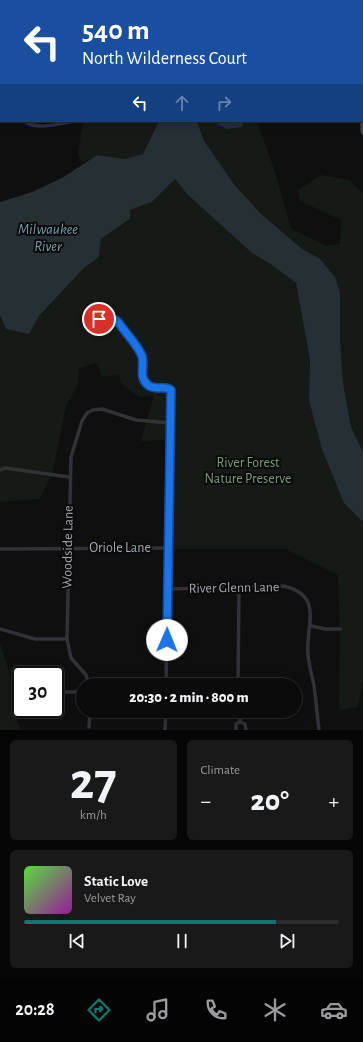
<!DOCTYPE html>
<meta charset="utf-8">
<style>
:root{--surface:#0b0b0c;--page:#19191a;--text:#f1f3f6;--muted:#9a9b9d;--line:#2b2b2d;--accent:#0f766e}
body{margin:0;font-family:"Alegreya Sans",sans-serif;background:var(--page);color:var(--text);height:100vh;display:flex;flex-direction:column;font-size:15px;white-space:nowrap}
*{box-sizing:border-box;margin:0}
p{font-size:13px;color:var(--muted)}
.icon{flex:none;width:22px;height:22px;fill:none;stroke:currentColor;stroke-width:2;stroke-linecap:round;stroke-linejoin:round}
.map{position:relative;height:730px;overflow:hidden}
.drawer{display:flex;flex-direction:column;gap:10px;padding:10px;background:#060607;flex:1}
.drawer>*{flex:none}
.guide{position:absolute;left:0px;top:0px;width:363px;height:122px;box-shadow:0 2px 10px #0003,0 0 0 1px var(--line);background:#1a4fa0;color:#fff;overflow:hidden}
.speed{position:absolute;left:12px;top:666px;display:flex;gap:8px;font-size:20px;font-weight:700;text-align:center}
.speed>*{display:grid;place-content:center;width:52px;height:52px;border-radius:50%;background:var(--surface);box-shadow:0 2px 10px #0003,0 0 0 1px var(--line);line-height:1}
.speed .limit{border:2px solid #111;border-radius:6px;background:#fff;color:#111}
.pin{position:absolute;display:grid;place-items:center;width:34px;height:34px;color:#fff;margin:-17px;border:2px solid #fff;border-radius:50%;box-shadow:0 1px 4px #0007}
.me{position:absolute;width:44px;margin:-22px;rotate:1deg;stroke-linejoin:round;filter:drop-shadow(0 0 3px #0008)}
.turn{display:flex;align-items:center;gap:14px;height:84px;padding:0 16px;font-size:18px}
.turn .icon{width:52px;height:52px;stroke-width:2.5}
.turn b{display:block;font-size:28px;line-height:34px}
.lanes{display:flex;align-items:center;height:38px;padding:0 16px;background:#0003;justify-content:center;gap:20px;direction:ltr}
.lanes .off{opacity:.35}
.big{font-size:30px;font-weight:800;line-height:1.1}
.drawer .widget{flex:1;display:flex;flex-direction:column;justify-content:center;gap:6px;min-width:0;padding:0 14px;border-radius:6px;background:var(--page)}
.drawer .dial{align-items:center;gap:0}
.dial b{font-size:52px;line-height:1}
.song{display:flex;align-items:center;gap:12px}
.cover{width:48px;height:48px;border-radius:6px;background:linear-gradient(135deg,hsl(110 70% 55%),hsl(300 70% 35%))}
.played{height:4px;border-radius:2px;background:linear-gradient(90deg,var(--accent) 80%,var(--line) 80%)}
.keys{display:flex;justify-content:space-around;direction:ltr}
.heat{display:flex;justify-content:space-between;align-items:center;font-size:22px;direction:ltr}
.drawer .tiles{flex:1;display:grid;gap:10px;grid-template-columns:1fr 1fr}
.widget:last-child{grid-column:span 2}
.trip{position:absolute;left:76px;top:678px;width:226px;height:40px;border-radius:20px;background:var(--surface);box-shadow:0 2px 10px #0003,0 0 0 1px var(--line);font-weight:800;line-height:40px;text-align:center}
.dock{display:flex;height:64px;justify-content:space-around;align-items:center;background:#040405;color:var(--muted)}
.dock .icon{width:28px;height:28px}
.dock .current{color:var(--accent)}
.dock b{font-size:18px;color:var(--text)}
.map>svg:first-child{display:block}
.green{fill:#161a16}
.water{fill:#262f33}
.lines{fill:none;stroke-linecap:round;stroke-linejoin:round}
.street{stroke:#303235;stroke-width:3.5}
.secondary{stroke:#3e4145;stroke-width:5}
.route-casing{stroke:#114b97;stroke-width:10}
.route{stroke:#1a73e8;stroke-width:7}
.labels{text-anchor:middle;dominant-baseline:central;stroke-width:4;stroke-linejoin:round;paint-order:stroke}
.park-label{font-size:14px;fill:#7c9b78;stroke:#0a0a0b}
.street-label{font-size:14px;fill:#a0a8b0;stroke:#0a0a0b}
.water-label{font-size:15px;font-style:italic;fill:#789dab;stroke:#0a0a0b}
</style>
<div class="map">
<svg width="363" height="730" viewBox="0 0 363 730">
<rect width="100%" height="100%" fill="#0f0f10"/>
<g class="green">
<polygon points="83,121 157,121 158,123 143,154 125,159 97,155 82,163 78,154"/>
<polygon points="197,121 217,121 217,124 242,127 244,121 257,121 276,175 291,229 327,246 340,244 341,220 300,201 298,190 321,175 349,180 363,193 363,452 351,427 343,383 340,340 340,293 319,258 302,249 260,213 234,184 204,141"/>
<polygon points="175,178 188,195 252,253 272,265 296,283 310,360 309,400 344,503 363,522 363,679 358,707 339,710 340,634 338,575 285,549 170,549 171,439 141,441 154,396 139,397 121,383 119,374 102,377 97,363 79,368 78,384 66,406 53,471 40,499 0,502 0,315 2,322 29,334 39,316 84,268 99,257 101,239 130,220 130,210 152,202"/>
<polygon points="0,643 16,695 14,714 21,730 0,730"/>
</g>
<g class="water">
<polygon points="157,121 197,121 204,141 234,184 260,213 302,249 319,258 335,277 340,293 340,340 343,383 351,427 363,452 363,522 344,503 322,449 309,400 310,360 296,283 272,265 252,253 188,195 175,179 152,202 130,210 130,219 101,239 99,257 84,268 39,316 29,334 6,329 0,315 0,202 32,192 62,178 97,155 125,159 143,154 158,123"/>
<polygon points="217,121 244,121 242,127 227,129 217,124"/>
</g>
<g class="lines">
<g class="street">
<polyline points="19,0 19,1"/>
<polyline points="81,0 81,1"/>
<polyline points="329,0 330,1"/>
<path d="M24,121C37,131 61,123 76,121"/>
<circle cx="97" cy="326" r="7"/>
<path d="M103,322L115,320L118,322L141,354C144,365 137,383 153,388C158,389 164,388 169,388L171,392L166,685"/>
<polyline points="0,470 5,468 69,477"/>
<polyline points="0,549 168,548"/>
<path d="M168,589L284,586C325,596 305,627 308,655C309,666 312,675 314,686C316,700 317,714 319,729"/>
<polyline points="311,626 325,629 340,629"/>
<polyline points="0,629 35,639 67,639"/>
<polyline points="89,685 86,675 71,658 67,639 71,457 82,421 87,413 93,410 102,409 136,420 170,423"/>
<polyline points="238,685 239,588"/>
<polyline points="55,692 83,692"/>
<polyline points="55,700 61,692"/>
<polyline points="239,711 240,722"/>
<polyline points="89,727 90,711"/>
<polyline points="165,730 166,711"/>
<polyline points="236,730 236,724 240,722 245,724 246,730"/>
</g>
<g class="secondary">
<polyline points="361,0 361,1"/>
<polyline points="362,79 363,132"/>
</g>
</g>
<g class="lines">
<g class="route-casing">
<path id="route" d="M99,319L103,322L115,320L118,322C125,332 137,344 142,356C145,366 138,377 148,385C155,391 165,385 171,390L167,640"/>
</g>
<use href="#route" class="route"/>
</g>
<g class="labels">
<g class="park-label">
<text x="248" y="463">River Forest<tspan x="248" dy="16">Nature Preserve</tspan></text>
</g>
<g class="street-label">
<text transform="translate(68 547) rotate(-89)">Woodside Lane</text>
<text x="120" y="548">Oriole Lane</text>
<text transform="translate(234 588) rotate(-1)">River Glenn Lane</text>
</g>
<g class="water-label">
<text x="48" y="229">Milwaukee<tspan x="48" dy="17">River</tspan></text>
</g>
</g>
</svg>
<div class="speed"><div class="limit">30</div></div>
<div class="pin" style="left:99px;top:319px;background:#d93025"><svg class="icon" aria-label="arrive" viewBox="0 0 24 24"><path d="M6 21V4h12l-3 4 3 4H6"/></svg></div>
<svg class="me" style="left:167px;top:640px" viewBox="-20 -20 40 40"><circle r="19" fill="#fff"/><path d="M0-13L10 11 0 6-10 11z" fill="#1a73e8"/></svg>
<div class="trip">20:30 · 2 min · 800 m</div>
<div class="guide">
<div class="turn"><svg class="icon" aria-label="left" viewBox="0 0 24 24"><path d="M17 20v-9H6M10 6l-5 5 5 5"/></svg><div><b>540 m</b>North Wilderness Court</div></div>
<div class="lanes"><svg class="icon" aria-label="left" viewBox="0 0 24 24"><path d="M17 20v-9H6M10 6l-5 5 5 5"/></svg><svg class="icon off" aria-label="ahead" viewBox="0 0 24 24"><path d="M12 20V5M6 11l6-6 6 6"/></svg><svg class="icon off" aria-label="right" viewBox="0 0 24 24"><path d="M7 20v-9h11M14 6l5 5-5 5"/></svg></div>
</div>
</div>
<section class="drawer">
<div class="tiles">
<div class="widget dial"><b>27</b><p>km/h</p></div>
<div class="widget"><p>Climate</p>
<div class="heat"><a>−</a><b class="big">20°</b><a>+</a></div>
</div>
<div class="widget">
<div class="song"><i class="cover"></i><div><b>Static Love</b><p>Velvet Ray</p></div></div>
<div class="played"></div>
<div class="keys"><svg class="icon" aria-label="previous" viewBox="0 0 24 24"><path d="M18 5L8 12l10 7zM5 5v14"/></svg><svg class="icon" aria-label="pause" viewBox="0 0 24 24"><path d="M8 5v14M16 5v14"/></svg><svg class="icon" aria-label="next" viewBox="0 0 24 24"><path d="M6 5l10 7-10 7zM19 5v14"/></svg></div>
</div>
</div>
</section>
<nav class="dock">
<b>20:28</b>
<svg class="icon current" aria-label="directions" viewBox="0 0 24 24"><path d="M12 3l9 9-9 9-9-9zM9 14v-3h6M13 9l2 2-2 2"/></svg>
<svg class="icon" aria-label="music" viewBox="0 0 24 24"><path d="M9 18V5l10-2v13"/><circle cx="6" cy="18" r="3"/><circle cx="16" cy="16" r="3"/></svg>
<svg class="icon" aria-label="phone" viewBox="0 0 24 24"><path d="M5 4h4l2 5-3 2q2 4 5 5l2-3 5 2v4C11 20 4 13 5 4z"/></svg>
<svg class="icon" aria-label="climate" viewBox="0 0 24 24"><path d="M12 3v18M4 7l16 10M4 17L20 7"/></svg>
<svg class="icon" aria-label="car" viewBox="0 0 24 24"><path d="M5 17H2v-5l4-1 3-4h7l3 4 3 1v5h-3M9 17h6M6 11h13"/><circle cx="7" cy="17" r="2"/><circle cx="17" cy="17" r="2"/></svg>
</nav>
